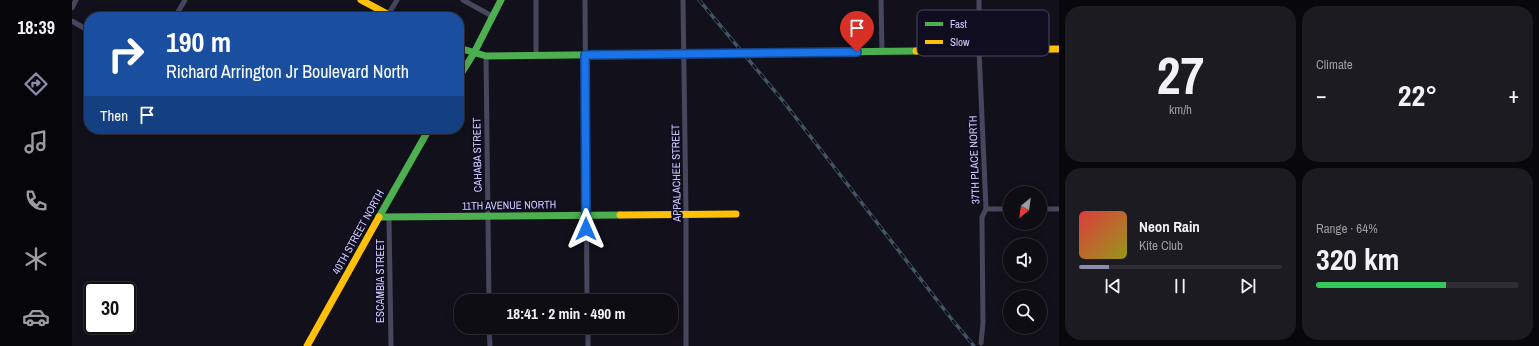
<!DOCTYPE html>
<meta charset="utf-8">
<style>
:root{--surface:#0e0d14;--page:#1c1b22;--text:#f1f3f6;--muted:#9b9ca0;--line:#2e2d34;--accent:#8d8bae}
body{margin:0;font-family:"Archivo Narrow",sans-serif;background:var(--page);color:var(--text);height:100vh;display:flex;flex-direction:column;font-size:15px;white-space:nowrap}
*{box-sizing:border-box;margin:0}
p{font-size:13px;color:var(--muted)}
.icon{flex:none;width:22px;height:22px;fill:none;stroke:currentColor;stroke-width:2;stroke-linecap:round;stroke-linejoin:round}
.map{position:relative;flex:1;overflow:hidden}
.panel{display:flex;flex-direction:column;gap:6px;padding:6px;background:#08070b;width:480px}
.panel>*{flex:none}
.hud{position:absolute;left:12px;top:12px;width:380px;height:122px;border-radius:16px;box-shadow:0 2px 10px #0003,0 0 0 1px var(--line);background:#1a4fa0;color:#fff;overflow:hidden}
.needle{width:26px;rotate:209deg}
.buttons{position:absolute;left:931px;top:186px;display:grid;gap:8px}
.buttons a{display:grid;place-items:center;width:44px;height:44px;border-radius:50%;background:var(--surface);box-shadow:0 2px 10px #0003,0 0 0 1px var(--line);font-size:20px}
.speed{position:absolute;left:12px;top:282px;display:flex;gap:8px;font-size:20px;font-weight:700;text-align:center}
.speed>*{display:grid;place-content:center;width:52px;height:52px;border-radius:50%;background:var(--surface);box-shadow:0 2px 10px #0003,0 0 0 1px var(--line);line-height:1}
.speed .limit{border:2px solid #111;border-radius:6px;background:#fff;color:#111}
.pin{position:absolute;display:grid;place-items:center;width:34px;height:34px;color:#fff;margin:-41px -17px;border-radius:50% 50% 50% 0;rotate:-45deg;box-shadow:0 0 4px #0007}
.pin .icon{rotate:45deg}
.me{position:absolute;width:44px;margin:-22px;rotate:0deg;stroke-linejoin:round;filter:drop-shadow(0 0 3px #0008)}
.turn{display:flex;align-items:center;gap:14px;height:84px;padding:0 16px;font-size:18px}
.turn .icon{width:52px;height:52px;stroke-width:2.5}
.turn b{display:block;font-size:28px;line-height:34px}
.then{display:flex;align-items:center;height:38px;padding:0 16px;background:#0003;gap:8px;font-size:15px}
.big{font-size:30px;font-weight:700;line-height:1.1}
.panel .tile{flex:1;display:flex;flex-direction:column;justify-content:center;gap:6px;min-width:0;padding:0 14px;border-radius:16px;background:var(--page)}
.panel .dial{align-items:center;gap:0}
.dial b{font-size:52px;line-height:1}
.song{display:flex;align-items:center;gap:12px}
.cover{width:48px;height:48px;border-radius:6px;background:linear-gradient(135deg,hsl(0 70% 55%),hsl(60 70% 35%))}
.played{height:4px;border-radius:2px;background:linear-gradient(90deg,var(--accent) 15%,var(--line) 15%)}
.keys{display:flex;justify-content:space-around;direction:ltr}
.heat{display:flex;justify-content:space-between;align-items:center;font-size:22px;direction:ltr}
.charge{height:6px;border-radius:3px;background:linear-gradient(90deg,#34c759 64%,var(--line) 0)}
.panel .tiles{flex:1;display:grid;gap:6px;grid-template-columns:repeat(2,1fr)}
.trip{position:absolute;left:382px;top:294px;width:224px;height:40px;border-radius:16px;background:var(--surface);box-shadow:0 2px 10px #0003,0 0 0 1px var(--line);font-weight:700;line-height:40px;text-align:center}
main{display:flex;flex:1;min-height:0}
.menu{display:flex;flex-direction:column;width:72px;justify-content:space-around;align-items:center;background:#060508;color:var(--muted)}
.menu .icon{width:28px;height:28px}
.menu .active{color:var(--accent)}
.menu b{font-size:18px;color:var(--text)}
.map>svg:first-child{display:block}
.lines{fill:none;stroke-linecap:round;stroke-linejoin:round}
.street{stroke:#46475c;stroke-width:5}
.fast{stroke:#4caf50;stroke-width:7}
.slow{stroke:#ffc107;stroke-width:7}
.rail-casing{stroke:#405663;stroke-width:3.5}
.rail{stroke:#0f0d1f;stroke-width:2;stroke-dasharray:6;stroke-linecap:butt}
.route-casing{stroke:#114b97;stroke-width:10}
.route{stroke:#1a73e8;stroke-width:7}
.labels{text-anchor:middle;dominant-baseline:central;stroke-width:4;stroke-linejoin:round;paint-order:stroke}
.street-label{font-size:11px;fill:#cfcdfd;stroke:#0f0d1f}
.key{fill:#0f0d1f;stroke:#494762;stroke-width:1}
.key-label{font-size:11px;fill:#cfcdfd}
</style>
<main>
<nav class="menu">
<b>18:39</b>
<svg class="icon active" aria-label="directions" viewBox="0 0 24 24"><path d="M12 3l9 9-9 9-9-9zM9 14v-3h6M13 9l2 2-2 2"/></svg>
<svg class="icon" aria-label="music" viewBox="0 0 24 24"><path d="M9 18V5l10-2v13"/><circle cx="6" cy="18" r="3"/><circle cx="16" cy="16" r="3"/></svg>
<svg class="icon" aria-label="phone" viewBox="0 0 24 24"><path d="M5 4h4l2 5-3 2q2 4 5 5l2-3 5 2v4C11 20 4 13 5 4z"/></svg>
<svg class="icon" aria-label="climate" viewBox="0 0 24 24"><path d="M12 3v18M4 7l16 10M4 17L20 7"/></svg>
<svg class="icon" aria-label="car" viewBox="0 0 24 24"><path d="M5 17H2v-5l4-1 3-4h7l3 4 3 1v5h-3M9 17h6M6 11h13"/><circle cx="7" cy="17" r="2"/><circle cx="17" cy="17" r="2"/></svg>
</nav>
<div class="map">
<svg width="987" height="346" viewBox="0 0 987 346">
<rect width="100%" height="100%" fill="#12111b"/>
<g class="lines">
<g class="street">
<polyline points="391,0 420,16"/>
<polyline points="513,0 515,301"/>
<polyline points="611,0 614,214 614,346"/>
<polyline points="809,0 810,51"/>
<polyline points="907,0 907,50 914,209 910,217 910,225 911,323 909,343"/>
<polyline points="0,8 4,0"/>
<polyline points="316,15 325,0"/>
<polyline points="103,17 113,0"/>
<polyline points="0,21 17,31"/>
<polyline points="464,55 464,0"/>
<polyline points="414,56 417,301"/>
<polyline points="914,209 938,209"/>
<polyline points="968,209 987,209"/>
<polyline points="317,217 319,346"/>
<polyline points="417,327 418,346"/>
<polyline points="516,327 516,346"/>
</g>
<g class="fast">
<polyline points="387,48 414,56 844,51"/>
<polyline points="387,77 402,53 429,0"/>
<polyline points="307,217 548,215"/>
<polyline points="307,217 357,129"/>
</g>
<g class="slow">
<polyline points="289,0 321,17"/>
<polyline points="844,51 987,49"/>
<polyline points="548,215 664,214"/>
<polyline points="235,346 307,217"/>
</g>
<g class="rail-casing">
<polyline id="rail" points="627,0 711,101 878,317 902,346"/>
</g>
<use href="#rail" class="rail"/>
</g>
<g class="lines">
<g class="route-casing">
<polyline id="route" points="514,229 513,55 785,52"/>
</g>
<use href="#route" class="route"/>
</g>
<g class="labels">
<g class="street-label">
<text transform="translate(405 155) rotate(-91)">CAHABA STREET</text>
<text transform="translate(902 160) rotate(-92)">37TH PLACE NORTH</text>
<text transform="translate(604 173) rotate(-91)">APPALACHEE STREET</text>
<text transform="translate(437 205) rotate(-1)">11TH AVENUE NORTH</text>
<text transform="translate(286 232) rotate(-61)">40TH STREET NORTH</text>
<text transform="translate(308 281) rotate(-90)">ESCAMBIA STREET</text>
</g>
</g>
<rect x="845" y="10" width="132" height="46" rx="6" class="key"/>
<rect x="853" y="22" width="18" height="4" fill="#4caf50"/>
<rect x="853" y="40" width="18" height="4" fill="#ffc107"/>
<g class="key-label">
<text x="878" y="28">Fast</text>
<text x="878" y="46">Slow</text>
</g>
</svg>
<div class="buttons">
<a><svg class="needle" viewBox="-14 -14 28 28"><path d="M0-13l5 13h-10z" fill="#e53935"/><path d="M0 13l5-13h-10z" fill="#9b9ca0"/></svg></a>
<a><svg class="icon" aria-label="sound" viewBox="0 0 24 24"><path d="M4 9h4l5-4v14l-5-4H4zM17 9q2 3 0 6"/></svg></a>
<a><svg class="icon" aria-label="search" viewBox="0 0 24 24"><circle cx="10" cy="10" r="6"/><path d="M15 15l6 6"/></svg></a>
</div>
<div class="speed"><div class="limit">30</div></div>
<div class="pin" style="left:785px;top:52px;background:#d93025"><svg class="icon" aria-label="arrive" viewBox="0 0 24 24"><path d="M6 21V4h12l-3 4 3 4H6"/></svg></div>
<svg class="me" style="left:514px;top:229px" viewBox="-20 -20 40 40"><path d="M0-17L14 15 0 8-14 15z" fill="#1a73e8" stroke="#fff" stroke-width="4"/></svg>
<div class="trip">18:41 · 2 min · 490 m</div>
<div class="hud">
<div class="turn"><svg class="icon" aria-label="right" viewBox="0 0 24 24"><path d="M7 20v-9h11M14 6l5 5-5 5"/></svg><div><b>190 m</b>Richard Arrington Jr Boulevard North</div></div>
<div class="then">Then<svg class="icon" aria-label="arrive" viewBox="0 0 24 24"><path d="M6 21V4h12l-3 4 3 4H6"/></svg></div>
</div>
</div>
<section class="panel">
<div class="tiles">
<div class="tile dial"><b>27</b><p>km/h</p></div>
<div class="tile"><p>Climate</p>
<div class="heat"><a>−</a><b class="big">22°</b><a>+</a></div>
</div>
<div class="tile">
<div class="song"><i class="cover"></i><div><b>Neon Rain</b><p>Kite Club</p></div></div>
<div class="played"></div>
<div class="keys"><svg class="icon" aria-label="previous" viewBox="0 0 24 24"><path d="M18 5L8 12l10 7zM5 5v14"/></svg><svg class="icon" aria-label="pause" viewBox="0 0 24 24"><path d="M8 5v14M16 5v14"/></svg><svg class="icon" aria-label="next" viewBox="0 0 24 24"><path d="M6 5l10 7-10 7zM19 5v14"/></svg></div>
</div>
<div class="tile"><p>Range · 64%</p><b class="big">320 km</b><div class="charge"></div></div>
</div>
</section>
</main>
